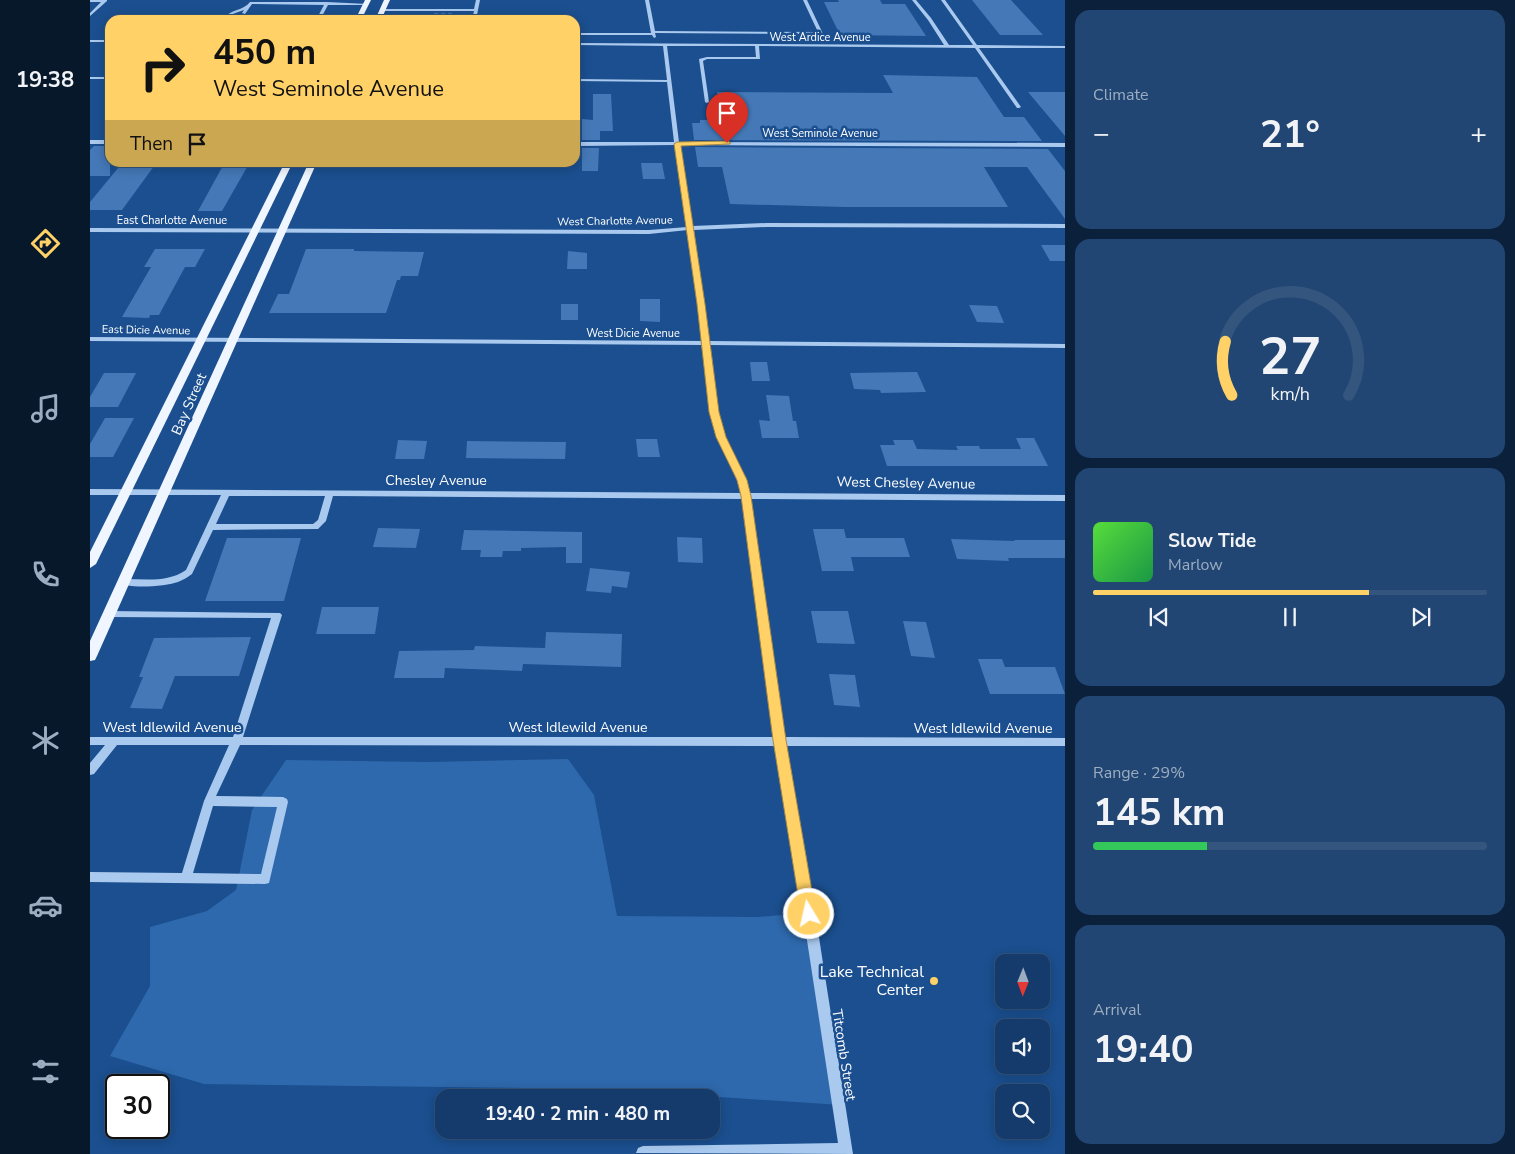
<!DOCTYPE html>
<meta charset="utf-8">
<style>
:root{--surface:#143b6b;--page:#214673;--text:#f1f3f6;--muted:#9dadc1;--line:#33557e;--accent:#ffd166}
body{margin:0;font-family:"Nunito Sans",sans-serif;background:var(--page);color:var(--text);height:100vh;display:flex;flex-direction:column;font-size:19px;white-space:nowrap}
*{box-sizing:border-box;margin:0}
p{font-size:16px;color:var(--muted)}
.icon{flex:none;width:28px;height:28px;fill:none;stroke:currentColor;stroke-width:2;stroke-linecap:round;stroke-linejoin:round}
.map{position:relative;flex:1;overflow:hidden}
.panel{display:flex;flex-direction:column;gap:10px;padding:10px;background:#0b203b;width:450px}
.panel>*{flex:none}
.guide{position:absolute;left:15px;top:15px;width:475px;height:152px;border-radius:15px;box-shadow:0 2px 12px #0003,0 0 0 1px var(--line);background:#ffd166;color:#111;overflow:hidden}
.needle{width:32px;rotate:181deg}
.tools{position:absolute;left:905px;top:954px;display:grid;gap:10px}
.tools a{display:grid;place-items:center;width:55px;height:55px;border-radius:10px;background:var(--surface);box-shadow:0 2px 12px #0003,0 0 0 1px var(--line);font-size:25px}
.speed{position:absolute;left:15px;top:1074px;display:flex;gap:10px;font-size:25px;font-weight:700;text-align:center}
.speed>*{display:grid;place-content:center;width:65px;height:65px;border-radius:50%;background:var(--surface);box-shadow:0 2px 12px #0003,0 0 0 1px var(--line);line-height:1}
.speed .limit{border:2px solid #111;border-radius:8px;background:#fff;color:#111}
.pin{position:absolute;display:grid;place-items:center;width:42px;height:42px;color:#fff;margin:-51px -21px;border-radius:50% 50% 50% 0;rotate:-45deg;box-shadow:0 0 5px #0007}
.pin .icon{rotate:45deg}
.me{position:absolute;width:55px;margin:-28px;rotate:351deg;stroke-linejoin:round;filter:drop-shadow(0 0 4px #0008)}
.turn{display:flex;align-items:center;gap:18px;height:105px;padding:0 25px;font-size:22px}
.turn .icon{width:65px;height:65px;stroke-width:2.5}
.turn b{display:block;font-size:35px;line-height:42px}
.then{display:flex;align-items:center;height:48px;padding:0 25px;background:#0003;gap:10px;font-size:19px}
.big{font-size:38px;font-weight:700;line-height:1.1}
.panel .tile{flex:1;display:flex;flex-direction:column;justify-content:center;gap:8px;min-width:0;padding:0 18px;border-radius:15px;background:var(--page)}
.panel .dial{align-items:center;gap:0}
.dial svg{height:130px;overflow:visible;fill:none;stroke:var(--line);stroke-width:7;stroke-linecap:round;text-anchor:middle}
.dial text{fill:var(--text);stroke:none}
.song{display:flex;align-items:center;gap:15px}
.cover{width:60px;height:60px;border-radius:8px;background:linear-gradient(135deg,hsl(110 70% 55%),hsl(140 70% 35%))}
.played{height:5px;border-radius:2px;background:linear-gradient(90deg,var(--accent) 70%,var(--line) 70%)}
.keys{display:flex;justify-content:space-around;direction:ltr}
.heat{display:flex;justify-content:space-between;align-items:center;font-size:28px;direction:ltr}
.charge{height:8px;border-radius:4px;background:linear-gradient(90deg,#34c759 29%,var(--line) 0)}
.trip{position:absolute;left:345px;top:1089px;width:285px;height:50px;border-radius:15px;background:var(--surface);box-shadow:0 2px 12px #0003,0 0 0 1px var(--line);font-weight:700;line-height:50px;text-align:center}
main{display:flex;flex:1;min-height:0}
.menu{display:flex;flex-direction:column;width:90px;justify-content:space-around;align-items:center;background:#08182b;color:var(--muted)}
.menu .icon{width:35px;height:35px}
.menu .on{color:var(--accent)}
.menu b{font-size:22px;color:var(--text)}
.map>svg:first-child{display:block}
.green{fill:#2e69ad}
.building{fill:#4478b7}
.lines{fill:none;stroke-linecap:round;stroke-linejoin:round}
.minor-tunnel{stroke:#3d69a0;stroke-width:4.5;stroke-dasharray:4.5 2.5;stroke-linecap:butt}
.minor{fill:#a9c9ee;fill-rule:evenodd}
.major{fill:#f0f6ff;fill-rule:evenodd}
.route{fill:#ffd166;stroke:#a68842}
.poi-dot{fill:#ffd166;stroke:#1b4f8f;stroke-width:2}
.labels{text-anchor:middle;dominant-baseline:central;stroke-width:5;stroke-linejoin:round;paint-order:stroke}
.far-street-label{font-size:11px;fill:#fff;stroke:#1b4f8f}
.street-label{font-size:14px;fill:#fff;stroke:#1b4f8f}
.near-poi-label{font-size:16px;fill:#fff;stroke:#1b4f8f;text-anchor:end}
</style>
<main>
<nav class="menu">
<b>19:38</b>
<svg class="icon on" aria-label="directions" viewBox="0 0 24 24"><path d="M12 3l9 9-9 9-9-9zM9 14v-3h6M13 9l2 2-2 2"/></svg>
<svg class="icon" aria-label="music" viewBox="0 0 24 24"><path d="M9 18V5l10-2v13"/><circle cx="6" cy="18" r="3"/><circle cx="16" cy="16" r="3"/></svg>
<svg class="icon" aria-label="phone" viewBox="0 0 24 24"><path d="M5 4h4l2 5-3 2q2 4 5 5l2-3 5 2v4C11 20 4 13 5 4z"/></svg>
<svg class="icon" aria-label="climate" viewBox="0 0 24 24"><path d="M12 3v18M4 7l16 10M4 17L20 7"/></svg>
<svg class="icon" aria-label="car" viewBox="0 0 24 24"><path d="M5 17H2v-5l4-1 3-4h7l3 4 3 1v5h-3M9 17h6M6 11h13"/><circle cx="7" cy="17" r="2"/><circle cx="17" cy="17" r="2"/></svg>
<svg class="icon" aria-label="filters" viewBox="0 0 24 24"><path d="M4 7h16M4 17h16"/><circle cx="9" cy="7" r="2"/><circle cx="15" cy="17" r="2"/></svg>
</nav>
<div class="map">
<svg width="975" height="1154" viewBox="0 0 975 1154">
<rect width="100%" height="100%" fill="#1b4f8f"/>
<polygon class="green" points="478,759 504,795 527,916 668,917 726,912 751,1105 510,1089 114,1084 20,1056 60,986 60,927 117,911 146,890 162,810 196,760 339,762"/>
<g class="building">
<polygon points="748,0 790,0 792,4 815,4 836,36 750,35 734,2 749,2"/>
<polygon points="882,0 921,0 953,35 910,35"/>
<polygon points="793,75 887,77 914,117 934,117 952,141 604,140 602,123 610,123 610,120 633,120 627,92 803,93"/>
<polygon points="938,92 975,92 975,136"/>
<polygon points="503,94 521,94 523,131 510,131 510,140 492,140 492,119 503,120"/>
<polygon points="4,146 20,146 20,176 0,176 0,150"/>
<polygon points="605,147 958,149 975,171 975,219 937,167 894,167 918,207 754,207 640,204 632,167 608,167"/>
<polygon points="492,148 509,148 508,171 492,171"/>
<polygon points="33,162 67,162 32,210 0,210 0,202"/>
<polygon points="135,162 160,162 132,211 108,211"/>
<polygon points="551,163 572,163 575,179 553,179"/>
<polygon points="951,245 975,245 975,261 960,261"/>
<polygon points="65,249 115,249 105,267 95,267 69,315 60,315 59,318 32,317 61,267 54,267"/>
<polygon points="216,249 264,249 264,251 334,252 328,276 311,276 310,280 307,280 296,313 179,313 188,294 199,294"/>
<polygon points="478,251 497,253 497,269 477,269"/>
<polygon points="550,299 570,299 570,322 550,321"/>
<rect x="471" y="304" width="17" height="16"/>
<polygon points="879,305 907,306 914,323 887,322"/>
<polygon points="660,362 677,362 680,381 662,381"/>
<polygon points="822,372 827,372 836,392 791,393 790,390 764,389 760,373"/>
<polygon points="14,373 46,373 28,407 0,407 0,397"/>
<polygon points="676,395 699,396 703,421 706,421 709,438 672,438 669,420 680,421"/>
<polygon points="15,418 44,418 23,457 0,457 0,444"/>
<polygon points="926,438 944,438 958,466 797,466 790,445 805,445 803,440 823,440 827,449 868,450 866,446 889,446 890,449 931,449"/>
<polygon points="546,439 567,439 570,457 548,457"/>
<polygon points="308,440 337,441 334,459 305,459"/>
<polygon points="377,441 476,442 475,459 376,458"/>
<polygon points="288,528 330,529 326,548 283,547"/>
<polygon points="723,529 754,529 756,538 814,538 820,557 761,557 764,571 732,571"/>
<polygon points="374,530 492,532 492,563 476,563 476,547 431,548 431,551 413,551 412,557 390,557 391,550 371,550"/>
<polygon points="587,537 612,538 613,563 588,562"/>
<polygon points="137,538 211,538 194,601 115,601"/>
<polygon points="861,539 925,541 924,540 975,540 975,558 918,558 919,561 867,559"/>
<polygon points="500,568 540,572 537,588 522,586 521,593 496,591"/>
<polygon points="232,607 289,607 285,634 226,634"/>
<polygon points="721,611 758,611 765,644 727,643"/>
<polygon points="813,621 836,622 845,658 821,656"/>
<polygon points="456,632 532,634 531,667 433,664 432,671 355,668 354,678 304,678 309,651 384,650 385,646 455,648"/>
<polygon points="161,637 149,676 85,676 72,709 40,708 53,677 49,677 64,638"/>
<polygon points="888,659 912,659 915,667 965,667 975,694 900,694"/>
<polygon points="739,674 765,675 770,707 744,705"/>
</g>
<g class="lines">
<polyline class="minor-tunnel" points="344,15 362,15"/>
<g class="minor">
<polygon points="0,0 17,0 17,1 0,16 0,13 11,2 0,2"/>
<polygon points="386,0 390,0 386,20 382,20 384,11 292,11 290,10 292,9 384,9"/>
<polygon points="555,0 559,0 565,31 728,32 713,0 717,0 734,36 731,37 729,34 565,33 566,37 564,38 562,35 485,35 485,33 561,33"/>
<path d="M822,0H826L841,18L859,45H883L851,0H855L887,45L975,46V48H889L931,107L929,108H927L885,48L669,46L670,59H617L613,61L619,102L617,103L615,102L609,59L617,57H666L665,46H577L589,142L975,143V147L590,145L603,226L677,223L975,224V228L677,227L604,230L619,341L975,344V348L619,345C623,376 624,408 635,437C642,456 654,473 659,493L975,495V501L660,499L695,737L975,738V746H696L716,855L763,1154L546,1153L548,1148L553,1146L748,1143L704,855L686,746L150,745L126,796L193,797L197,799L198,802L179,883L175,884L0,882V872L92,873L114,801L139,745H27L4,774L0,775V763L15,745H0V737H143L181,618L19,617L16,616L14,614L16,612L19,611L190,613L192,615L153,737H685L652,499L243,496L236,521L228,529L123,530L102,574C98,577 93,580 88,582C77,586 37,590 30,582L34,579C55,579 77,583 96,570L131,495H0V489L651,493C646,473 634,456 627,437C617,408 616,376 612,345L0,341V337L612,341L598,230L559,234L0,232V228L559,230L597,227L585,145L485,146V142H584L577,82L485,81V79L577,80L573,46L485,45V43L854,45L838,20ZM139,496H235L228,520L223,524H126ZM123,806L187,807L171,874L103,873Z"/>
<path d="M160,2H237L278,4L276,5H238L230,20H226L234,5L162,4L155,14L152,13L154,10L140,15L139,17L146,20H139L134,18C141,9 153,11 160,2Z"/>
<polygon points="336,14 337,16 317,20 319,16"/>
<polygon points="362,14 372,15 372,20 368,20 369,17 361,16"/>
<rect x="0" y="40" width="20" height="2"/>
<rect x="0" y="77" width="20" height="2"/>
<rect x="0" y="140" width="20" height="4"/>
</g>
<g class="major">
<polygon points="275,0 281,0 271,20 265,20"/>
<polygon points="294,0 300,0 291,20 285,20"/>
<polygon points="195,162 203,162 6,564 0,568 0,552"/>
<polygon points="219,162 227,162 7,656 5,660 0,661 0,641"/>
</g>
</g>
<polygon class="route" points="637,141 640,142 640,144 591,146 615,304 629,412 636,437 657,480 661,496 696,740 726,914 724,919 719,921 714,919 711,914 683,740 651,496 647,480 626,437 619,412 607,304 584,144 587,142"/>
<circle class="poi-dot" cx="844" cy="981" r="5"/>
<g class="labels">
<g class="far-street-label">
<text x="730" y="37">West Ardice Avenue</text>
<text x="730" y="133">West Seminole Avenue</text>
<text x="82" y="220">East Charlotte Avenue</text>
<text transform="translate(525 221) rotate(-1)">West Charlotte Avenue</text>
<text transform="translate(56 330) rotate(1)">East Dicie Avenue</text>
<text x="543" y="333">West Dicie Avenue</text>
</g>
<g class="street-label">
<text transform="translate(99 404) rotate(-66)">Bay Street</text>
<text x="346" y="480">Chesley Avenue</text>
<text transform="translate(816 483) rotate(1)">West Chesley Avenue</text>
<text x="82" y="727">West Idlewild Avenue</text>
<text x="488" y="727">West Idlewild Avenue</text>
<text x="893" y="728">West Idlewild Avenue</text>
<text transform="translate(754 1055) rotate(81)">Titcomb Street</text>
</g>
<g class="near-poi-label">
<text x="834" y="972">Lake Technical<tspan x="834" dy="18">Center</tspan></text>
</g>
</g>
</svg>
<div class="tools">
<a><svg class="needle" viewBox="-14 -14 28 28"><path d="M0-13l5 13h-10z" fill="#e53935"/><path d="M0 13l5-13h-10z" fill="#9dadc1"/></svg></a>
<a><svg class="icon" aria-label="sound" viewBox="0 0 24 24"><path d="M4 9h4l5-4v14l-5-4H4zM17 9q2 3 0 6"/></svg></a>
<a><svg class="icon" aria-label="search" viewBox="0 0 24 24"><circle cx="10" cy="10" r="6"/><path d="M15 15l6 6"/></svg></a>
</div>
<div class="speed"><div class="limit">30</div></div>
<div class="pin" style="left:637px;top:143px;background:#d93025"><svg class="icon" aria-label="arrive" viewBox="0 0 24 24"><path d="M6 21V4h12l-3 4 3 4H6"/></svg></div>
<svg class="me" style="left:719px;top:914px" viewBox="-20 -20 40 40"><circle r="17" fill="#ffd166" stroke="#fff" stroke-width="3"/><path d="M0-11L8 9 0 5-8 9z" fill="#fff"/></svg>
<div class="trip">19:40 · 2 min · 480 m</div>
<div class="guide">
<div class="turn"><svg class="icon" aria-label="right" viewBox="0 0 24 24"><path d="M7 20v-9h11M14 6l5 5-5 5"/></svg><div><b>450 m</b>West Seminole Avenue</div></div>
<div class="then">Then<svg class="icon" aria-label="arrive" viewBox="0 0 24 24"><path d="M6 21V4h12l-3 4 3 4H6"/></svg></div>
</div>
</div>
<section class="panel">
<div class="tile"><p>Climate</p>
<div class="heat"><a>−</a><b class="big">21°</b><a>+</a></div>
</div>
<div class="tile dial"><svg viewBox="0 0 100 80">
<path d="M14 69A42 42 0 1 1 86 69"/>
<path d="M14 69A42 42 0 0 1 10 36" stroke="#ffd166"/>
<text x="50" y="56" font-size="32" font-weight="700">27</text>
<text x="50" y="72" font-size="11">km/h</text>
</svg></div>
<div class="tile">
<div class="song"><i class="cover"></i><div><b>Slow Tide</b><p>Marlow</p></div></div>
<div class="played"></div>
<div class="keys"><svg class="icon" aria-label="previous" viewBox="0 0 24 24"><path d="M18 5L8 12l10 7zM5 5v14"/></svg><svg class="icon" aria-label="pause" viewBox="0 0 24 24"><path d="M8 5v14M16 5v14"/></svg><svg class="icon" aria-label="next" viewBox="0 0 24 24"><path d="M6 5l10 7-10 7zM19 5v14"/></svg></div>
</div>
<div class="tile"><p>Range · 29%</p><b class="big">145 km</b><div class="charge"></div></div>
<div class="tile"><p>Arrival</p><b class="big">19:40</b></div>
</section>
</main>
